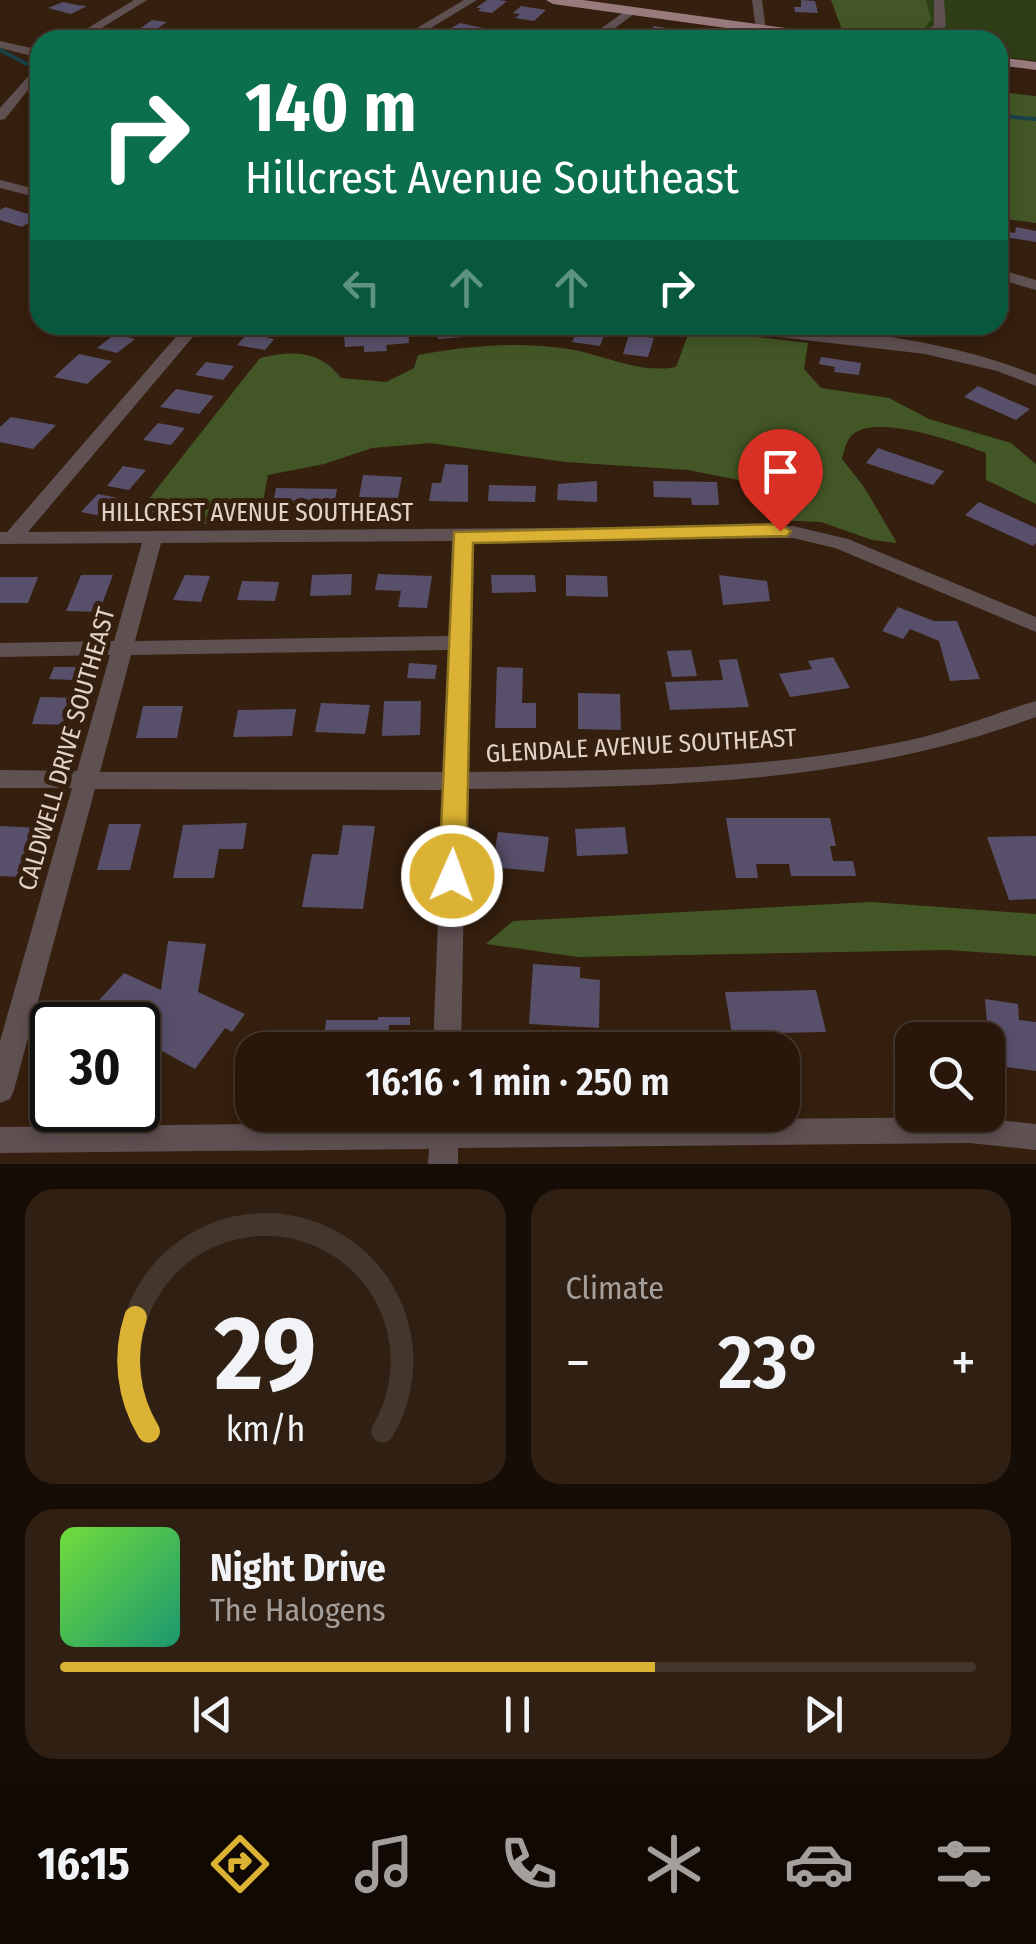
<!DOCTYPE html>
<meta charset="utf-8">
<style>
:root{--surface:#28170a;--page:#302013;--text:#f1f3f6;--muted:#a59f9c;--line:#44362b;--accent:#dbb233}
body{margin:0;font-family:"Fira Sans Condensed",sans-serif;background:var(--page);color:var(--text);height:100vh;display:flex;flex-direction:column;font-size:38px;white-space:nowrap}
*{box-sizing:border-box;margin:0}
p{font-size:32px;color:var(--muted)}
.icon{flex:none;width:55px;height:55px;fill:none;stroke:currentColor;stroke-width:2;stroke-linecap:round;stroke-linejoin:round}
.map{position:relative;height:1164px;overflow:hidden}
.drawer{display:flex;flex-direction:column;gap:25px;padding:25px;background:#160d06;flex:1}
.drawer>*{flex:none}
.banner{position:absolute;left:30px;top:30px;width:978px;height:305px;border-radius:30px;box-shadow:0 5px 15px #0003,0 0 0 2px var(--line);background:#0b6e4f;color:#fff;overflow:hidden}
.fabs{position:absolute;left:895px;top:1022px;display:grid;gap:20px}
.fabs a{display:grid;place-items:center;width:110px;height:110px;border-radius:20px;background:var(--surface);box-shadow:0 5px 15px #0003,0 0 0 2px var(--line);font-size:50px}
.speed{position:absolute;left:30px;top:1002px;display:flex;gap:20px;font-size:50px;font-weight:700;text-align:center}
.speed>*{display:grid;place-content:center;width:130px;height:130px;border-radius:50%;background:var(--surface);box-shadow:0 5px 15px #0003,0 0 0 2px var(--line);line-height:1}
.speed .limit{border:5px solid #111;border-radius:15px;background:#fff;color:#111}
.pin{position:absolute;display:grid;place-items:center;width:85px;height:85px;color:#fff;margin:-102px -42px;border-radius:50% 50% 50% 0;rotate:-45deg;box-shadow:0 0 10px #0007}
.pin .icon{rotate:45deg}
.me{position:absolute;width:110px;margin:-55px;rotate:2deg;stroke-linejoin:round;filter:drop-shadow(0 0 8px #0008)}
.turn{display:flex;align-items:center;gap:35px;height:210px;padding:0 50px;font-size:45px}
.turn .icon{width:130px;height:130px;stroke-width:2.5}
.turn b{display:block;font-size:70px;line-height:85px}
.lanes{display:flex;align-items:center;height:95px;padding:0 50px;background:#0003;justify-content:center;gap:50px;direction:ltr}
.lanes .off{opacity:.35}
.big{font-size:75px;font-weight:600;line-height:1.1}
.drawer .card{flex:1;display:flex;flex-direction:column;justify-content:center;gap:15px;min-width:0;padding:0 35px;border-radius:30px;background:var(--page)}
.drawer .dial{align-items:center;gap:0}
.dial svg{height:260px;overflow:visible;fill:none;stroke:var(--line);stroke-width:7;stroke-linecap:round;text-anchor:middle}
.dial text{fill:var(--text);stroke:none}
.song{display:flex;align-items:center;gap:30px}
.cover{width:120px;height:120px;border-radius:15px;background:linear-gradient(135deg,hsl(100 70% 55%),hsl(160 70% 35%))}
.played{height:10px;border-radius:5px;background:linear-gradient(90deg,var(--accent) 65%,var(--line) 65%)}
.keys{display:flex;justify-content:space-around;direction:ltr}
.heat{display:flex;justify-content:space-between;align-items:center;font-size:55px;direction:ltr}
.drawer .tiles{flex:1;display:grid;gap:25px;grid-template-columns:1fr 1fr}
.card:last-child{grid-column:span 2}
.trip{position:absolute;left:235px;top:1032px;width:565px;height:100px;border-radius:30px;background:var(--surface);box-shadow:0 5px 15px #0003,0 0 0 2px var(--line);font-weight:600;line-height:100px;text-align:center}
.dock{display:flex;height:160px;justify-content:space-around;align-items:center;background:#100904;color:var(--muted)}
.dock .icon{width:70px;height:70px}
.dock .on{color:var(--accent)}
.dock b{font-size:45px;color:var(--text)}
.map>svg:first-child{display:block}
.green{fill:#2e3e16}
.forest{fill:#435726}
.lines{fill:none;stroke-linecap:round;stroke-linejoin:round}
.stream{stroke:#184246;stroke-width:4}
.building{fill:#58506b}
.minor{fill:#5f5052;fill-rule:evenodd}
.major{fill:#997b7e;fill-rule:evenodd}
.route{fill:#dbb233;stroke:#8e7421;stroke-width:2.5}
.labels{text-anchor:middle;dominant-baseline:central;stroke-width:10;stroke-linejoin:round;paint-order:stroke}
.street-label{font-size:25px;fill:#e2d3c8;stroke:#351f0e}
</style>
<div class="map">
<svg width="1036" height="1164" viewBox="0 0 1036 1164">
<rect width="100%" height="100%" fill="#351f0e"/>
<polygon class="green" points="837,0 1036,0 1036,61 998,56 998,40 851,37"/>
<g class="forest">
<polygon points="831,0 926,0 931,19 919,37 909,40 844,35"/>
<polygon points="998,92 1036,96 1036,223 998,218"/>
<path d="M690,329L808,343L804,369L821,388L889,398L929,419L1011,443L1036,464V504L986,480V453C958,443 875,412 851,436C846,441 844,452 842,459L864,487L897,543L872,540L821,522L773,520L749,482L688,470L565,462L430,443L372,448L324,464L268,475L259,524H129L260,358C292,350 320,350 341,378L386,382L414,368L418,355C466,346 519,341 568,349C606,355 638,374 676,367Z"/>
<polygon points="871,902 1036,914 1036,956 947,950 578,957 486,944 513,921"/>
</g>
<g class="lines">
<g class="stream">
<polyline points="0,50 27,64"/>
<polyline points="998,116 1036,119"/>
</g>
</g>
<g class="building">
<polygon points="487,0 499,0 507,1 492,13 478,11 481,8 476,8"/>
<polygon points="801,0 815,1 818,13 795,12 794,7 801,7"/>
<polygon points="63,2 77,5 87,6 71,14 48,8"/>
<polygon points="521,6 546,10 534,21 515,18 520,14 513,13"/>
<polygon points="152,20 167,22 158,28 167,30 160,33 134,33"/>
<polygon points="460,23 483,28 462,36 444,32"/>
<polygon points="654,26 684,31 677,39 647,34"/>
<polygon points="5,207 38,217 22,227 0,220 0,210"/>
<polygon points="1016,227 1036,231 1036,242 998,236 998,230 1015,233"/>
<polygon points="458,325 486,325 489,335 438,339 437,328"/>
<polygon points="514,325 564,325 559,337 511,331"/>
<polygon points="579,326 606,330 600,346 572,342"/>
<polygon points="253,327 272,330 265,337 274,339 265,350 237,345"/>
<polygon points="408,330 409,343 386,345 387,351 364,352 364,346 345,347 344,334"/>
<polygon points="115,334 135,339 117,353 97,348"/>
<polygon points="629,335 654,338 648,357 623,354"/>
<polygon points="79,354 112,361 87,384 54,377"/>
<polygon points="821,357 861,363 859,375 834,372 835,367 819,364"/>
<polygon points="206,362 234,366 223,380 195,375"/>
<polygon points="978,386 1030,409 1016,420 964,397"/>
<polygon points="176,389 214,396 199,414 160,407"/>
<polygon points="11,417 56,425 33,449 0,442 0,427"/>
<polygon points="158,423 185,428 171,445 143,440"/>
<polygon points="878,448 944,471 933,485 866,463"/>
<polygon points="445,464 468,465 468,502 429,501 432,483 441,483"/>
<polygon points="123,466 146,470 129,490 107,486"/>
<polygon points="363,475 402,477 398,498 359,497"/>
<polygon points="597,481 597,502 557,500 558,484"/>
<polygon points="653,481 717,482 719,505 692,505 691,498 654,497"/>
<polygon points="489,485 536,486 535,502 488,501"/>
<polygon points="276,488 337,489 334,504 273,503"/>
<polygon points="98,494 127,500 111,518 81,512"/>
<polygon points="979,502 1036,528 1036,543 1033,546 965,515"/>
<polygon points="352,574 351,595 310,596 312,575"/>
<polygon points="378,574 432,576 427,608 398,607 401,591 375,590"/>
<polygon points="81,575 113,575 99,612 66,611"/>
<polygon points="185,575 210,576 201,602 173,600"/>
<polygon points="491,575 535,575 536,592 492,593"/>
<polygon points="566,575 607,576 608,597 566,596"/>
<polygon points="719,575 767,581 770,601 723,605"/>
<polygon points="0,577 38,577 28,603 0,603"/>
<polygon points="242,581 279,582 275,601 237,600"/>
<polygon points="898,607 934,621 957,621 980,679 950,681 939,641 910,629 903,639 882,631"/>
<polygon points="691,650 697,676 672,677 667,651"/>
<polygon points="833,657 850,688 790,697 779,674 812,669 808,661"/>
<polygon points="737,659 749,707 670,710 665,682 723,680 719,660"/>
<polygon points="409,663 437,665 435,679 407,678"/>
<polygon points="54,667 77,667 72,680 49,679"/>
<polygon points="497,667 523,668 522,703 536,703 536,728 495,728"/>
<polygon points="578,693 620,694 621,730 578,729"/>
<polygon points="40,697 82,698 74,725 32,724"/>
<polygon points="384,701 421,701 420,735 382,736"/>
<polygon points="321,703 370,705 365,734 315,732"/>
<polygon points="143,706 183,706 177,738 136,738"/>
<polygon points="296,709 292,736 233,737 238,710"/>
<polygon points="726,818 830,818 836,846 830,846 833,861 853,861 856,876 791,876 789,864 756,864 758,878 736,878"/>
<polygon points="247,823 243,849 219,849 214,878 173,878 183,825"/>
<polygon points="109,824 141,824 130,870 97,870"/>
<polygon points="343,825 375,826 363,909 302,907 312,854 338,855"/>
<polygon points="0,826 40,828 20,877 0,876"/>
<polygon points="625,827 628,854 577,856 575,829"/>
<polygon points="498,832 549,837 544,872 492,867"/>
<polygon points="1036,836 1036,899 1009,900 987,837"/>
<polygon points="168,941 206,944 198,992 245,1014 232,1032 225,1028 195,1069 138,1038 138,1025 115,1025 89,1011 124,973 161,990"/>
<polygon points="533,964 580,967 580,978 600,980 599,1028 529,1024"/>
<polygon points="816,990 826,1032 732,1034 725,992"/>
<polygon points="985,999 1018,1004 1019,1020 1036,1022 1036,1071 999,1066 998,1051 989,1050"/>
<polygon points="378,1017 410,1017 410,1025 389,1025 387,1049 323,1048 326,1020 378,1020"/>
</g>
<g class="lines">
<g class="minor">
<polygon points="134,0 147,0 82,40 68,40"/>
<polygon points="464,0 477,0 411,40 397,40"/>
<polygon points="752,0 762,0 766,31 756,29"/>
<polygon points="934,0 944,0 946,26 929,40 916,40 934,25"/>
<polygon points="628,9 638,11 599,40 585,40"/>
<polygon points="0,41 40,50 40,58 0,48"/>
<polygon points="40,63 40,75 5,119 0,120 0,108"/>
<polygon points="0,180 40,190 40,198 0,188"/>
<polygon points="998,269 1036,280 1036,290 998,279"/>
<path d="M186,325H203L28,532L793,526L848,539L1036,617V632L835,548L793,538L472,540L467,772C616,770 772,772 919,738C959,728 996,713 1036,701V717C851,785 661,787 466,789L461,1050H433L443,790L95,789L14,1090L10,1099L0,1103V1041L72,788H0V770L77,771L110,655L0,657V643L114,641L142,543L0,544V532H7ZM452,541L449,636L135,641L161,543ZM448,650L444,772H100L131,655Z"/>
<path d="M712,325C819,325 936,335 1036,375V386L997,371L925,354L720,330Z"/>
<polygon points="431,1115 459,1115 459,1122 969,1117 1036,1124 1036,1150 969,1143 458,1148 458,1164 428,1164 429,1149 0,1153 0,1127 430,1122"/>
</g>
<g class="major">
<polygon points="546,0 583,0 843,36 850,40 812,40 553,4"/>
<polygon points="998,57 1036,62 1036,70 998,65"/>
</g>
</g>
<polygon class="route" points="780,524 791,531 787,536 473,543 466,876 462,884 452,887 443,884 439,876 454,532"/>
<g class="labels">
<g class="street-label">
<text x="257" y="513">HILLCREST AVENUE SOUTHEAST</text>
<text transform="translate(641 746) rotate(-3)">GLENDALE AVENUE SOUTHEAST</text>
<text transform="translate(67 749) rotate(-74)">CALDWELL DRIVE SOUTHEAST</text>
</g>
</g>
</svg>
<div class="fabs">
<a><svg class="icon" aria-label="search" viewBox="0 0 24 24"><circle cx="10" cy="10" r="6"/><path d="M15 15l6 6"/></svg></a>
</div>
<div class="speed"><div class="limit">30</div></div>
<div class="pin" style="left:780px;top:531px;background:#d93025"><svg class="icon" aria-label="arrive" viewBox="0 0 24 24"><path d="M6 21V4h12l-3 4 3 4H6"/></svg></div>
<svg class="me" style="left:452px;top:876px" viewBox="-20 -20 40 40"><circle r="17" fill="#dbb233" stroke="#fff" stroke-width="3"/><path d="M0-11L8 9 0 5-8 9z" fill="#fff"/></svg>
<div class="trip">16:16 · 1 min · 250 m</div>
<div class="banner">
<div class="turn"><svg class="icon" aria-label="right" viewBox="0 0 24 24"><path d="M7 20v-9h11M14 6l5 5-5 5"/></svg><div><b>140 m</b>Hillcrest Avenue Southeast</div></div>
<div class="lanes"><svg class="icon off" aria-label="left" viewBox="0 0 24 24"><path d="M17 20v-9H6M10 6l-5 5 5 5"/></svg><svg class="icon off" aria-label="ahead" viewBox="0 0 24 24"><path d="M12 20V5M6 11l6-6 6 6"/></svg><svg class="icon off" aria-label="ahead" viewBox="0 0 24 24"><path d="M12 20V5M6 11l6-6 6 6"/></svg><svg class="icon" aria-label="right" viewBox="0 0 24 24"><path d="M7 20v-9h11M14 6l5 5-5 5"/></svg></div>
</div>
</div>
<section class="drawer">
<div class="tiles">
<div class="card dial"><svg viewBox="0 0 100 80">
<path d="M14 69A42 42 0 1 1 86 69"/>
<path d="M14 69A42 42 0 0 1 10 34" stroke="#dbb233"/>
<text x="50" y="56" font-size="32" font-weight="700">29</text>
<text x="50" y="72" font-size="11">km/h</text>
</svg></div>
<div class="card"><p>Climate</p>
<div class="heat"><a>−</a><b class="big">23°</b><a>+</a></div>
</div>
<div class="card">
<div class="song"><i class="cover"></i><div><b>Night Drive</b><p>The Halogens</p></div></div>
<div class="played"></div>
<div class="keys"><svg class="icon" aria-label="previous" viewBox="0 0 24 24"><path d="M18 5L8 12l10 7zM5 5v14"/></svg><svg class="icon" aria-label="pause" viewBox="0 0 24 24"><path d="M8 5v14M16 5v14"/></svg><svg class="icon" aria-label="next" viewBox="0 0 24 24"><path d="M6 5l10 7-10 7zM19 5v14"/></svg></div>
</div>
</div>
</section>
<nav class="dock">
<b>16:15</b>
<svg class="icon on" aria-label="directions" viewBox="0 0 24 24"><path d="M12 3l9 9-9 9-9-9zM9 14v-3h6M13 9l2 2-2 2"/></svg>
<svg class="icon" aria-label="music" viewBox="0 0 24 24"><path d="M9 18V5l10-2v13"/><circle cx="6" cy="18" r="3"/><circle cx="16" cy="16" r="3"/></svg>
<svg class="icon" aria-label="phone" viewBox="0 0 24 24"><path d="M5 4h4l2 5-3 2q2 4 5 5l2-3 5 2v4C11 20 4 13 5 4z"/></svg>
<svg class="icon" aria-label="climate" viewBox="0 0 24 24"><path d="M12 3v18M4 7l16 10M4 17L20 7"/></svg>
<svg class="icon" aria-label="car" viewBox="0 0 24 24"><path d="M5 17H2v-5l4-1 3-4h7l3 4 3 1v5h-3M9 17h6M6 11h13"/><circle cx="7" cy="17" r="2"/><circle cx="17" cy="17" r="2"/></svg>
<svg class="icon" aria-label="filters" viewBox="0 0 24 24"><path d="M4 7h16M4 17h16"/><circle cx="9" cy="7" r="2"/><circle cx="15" cy="17" r="2"/></svg>
</nav>
